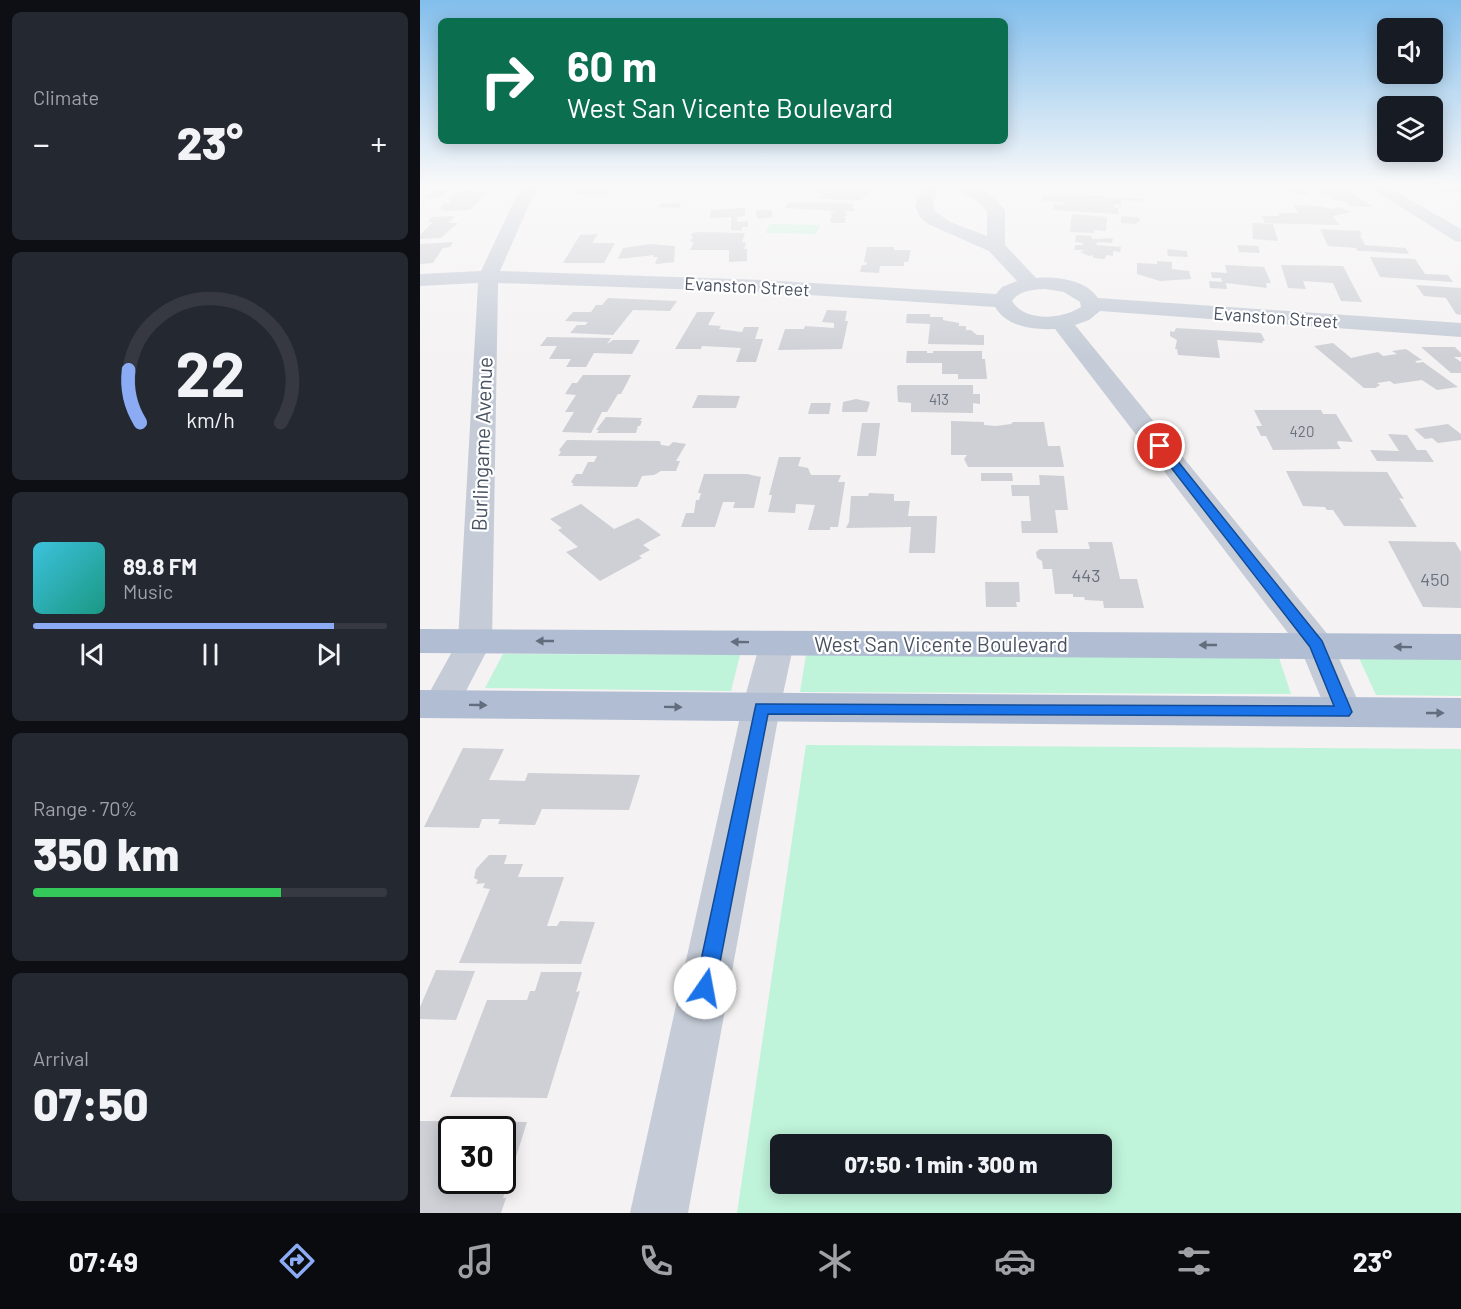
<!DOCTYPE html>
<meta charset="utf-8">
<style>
:root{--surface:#171b24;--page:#242831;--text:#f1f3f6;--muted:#9ea1a6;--line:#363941;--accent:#8babf4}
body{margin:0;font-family:Barlow,sans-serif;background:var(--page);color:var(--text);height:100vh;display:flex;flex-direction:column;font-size:22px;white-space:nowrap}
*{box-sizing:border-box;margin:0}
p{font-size:20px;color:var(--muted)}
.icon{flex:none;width:33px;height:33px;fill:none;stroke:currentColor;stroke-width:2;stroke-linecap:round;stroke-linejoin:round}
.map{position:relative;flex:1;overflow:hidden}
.side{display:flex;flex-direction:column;gap:12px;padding:12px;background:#0d0f14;width:420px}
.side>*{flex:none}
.hud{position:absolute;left:18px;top:18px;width:570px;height:126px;border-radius:9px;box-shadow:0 3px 15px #0003;background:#0b6e4f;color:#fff;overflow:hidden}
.tools{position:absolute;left:957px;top:18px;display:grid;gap:12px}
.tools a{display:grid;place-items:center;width:66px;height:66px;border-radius:9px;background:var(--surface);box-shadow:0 3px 15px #0003;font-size:30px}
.speed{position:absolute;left:18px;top:1116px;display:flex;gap:12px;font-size:30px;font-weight:700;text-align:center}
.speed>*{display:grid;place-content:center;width:78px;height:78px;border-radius:50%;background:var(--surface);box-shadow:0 3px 15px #0003;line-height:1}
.speed .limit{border:3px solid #111;border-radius:9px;background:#fff;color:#111}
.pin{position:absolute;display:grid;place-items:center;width:51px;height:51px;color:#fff;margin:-26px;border:3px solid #fff;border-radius:50%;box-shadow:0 2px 6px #0007}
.me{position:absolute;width:66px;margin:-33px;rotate:12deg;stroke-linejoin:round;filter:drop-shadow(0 0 4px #0008)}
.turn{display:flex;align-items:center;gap:21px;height:126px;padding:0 30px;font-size:27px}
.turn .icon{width:78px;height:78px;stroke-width:2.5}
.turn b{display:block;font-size:42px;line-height:51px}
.big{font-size:45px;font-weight:800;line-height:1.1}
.side .widget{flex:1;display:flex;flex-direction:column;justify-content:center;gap:9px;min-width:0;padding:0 21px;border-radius:9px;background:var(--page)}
.side .dial{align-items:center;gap:0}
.dial svg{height:156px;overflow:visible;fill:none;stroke:var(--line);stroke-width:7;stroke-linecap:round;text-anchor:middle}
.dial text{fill:var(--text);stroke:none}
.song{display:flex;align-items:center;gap:18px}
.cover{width:72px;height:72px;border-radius:9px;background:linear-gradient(135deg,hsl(190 70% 55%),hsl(170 70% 35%))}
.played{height:6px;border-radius:3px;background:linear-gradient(90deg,var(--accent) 85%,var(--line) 85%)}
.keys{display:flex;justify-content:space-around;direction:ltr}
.heat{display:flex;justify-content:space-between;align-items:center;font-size:33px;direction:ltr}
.charge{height:9px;border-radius:4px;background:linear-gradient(90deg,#34c759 70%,var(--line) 0)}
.trip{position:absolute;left:350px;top:1134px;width:342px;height:60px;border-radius:9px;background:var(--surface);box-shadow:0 3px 15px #0003;font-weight:800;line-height:60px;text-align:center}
.tab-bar{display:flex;height:96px;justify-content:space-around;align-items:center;background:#090b0e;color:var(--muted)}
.tab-bar .icon{width:42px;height:42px}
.tab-bar .selected{color:var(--accent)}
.tab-bar b{font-size:27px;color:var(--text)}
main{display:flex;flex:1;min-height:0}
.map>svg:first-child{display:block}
.green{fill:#bff3da;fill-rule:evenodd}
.building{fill:#ced0d6;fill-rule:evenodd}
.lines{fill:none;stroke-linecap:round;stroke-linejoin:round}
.minor{fill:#c5ccd7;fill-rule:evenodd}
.major{fill:#b0bdd2;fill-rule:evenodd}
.oneway{fill:#626d7d}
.route{fill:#1a73e8;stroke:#114b97;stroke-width:1.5}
.labels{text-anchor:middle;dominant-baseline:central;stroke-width:4.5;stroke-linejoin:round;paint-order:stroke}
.far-number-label{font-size:15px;fill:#6a727e}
.far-street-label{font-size:18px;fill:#485261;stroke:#fff}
.number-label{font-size:18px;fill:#6a727e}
.street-label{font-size:21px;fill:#485261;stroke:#fff}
</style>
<main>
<section class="side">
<div class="widget"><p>Climate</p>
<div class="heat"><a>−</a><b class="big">23°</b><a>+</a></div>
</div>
<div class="widget dial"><svg viewBox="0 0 100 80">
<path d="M14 69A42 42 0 1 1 86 69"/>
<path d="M14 69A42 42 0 0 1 8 42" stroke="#8babf4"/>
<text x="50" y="56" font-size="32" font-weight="700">22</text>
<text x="50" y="72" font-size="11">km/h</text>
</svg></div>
<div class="widget">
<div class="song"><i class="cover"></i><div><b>89.8 FM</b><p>Music</p></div></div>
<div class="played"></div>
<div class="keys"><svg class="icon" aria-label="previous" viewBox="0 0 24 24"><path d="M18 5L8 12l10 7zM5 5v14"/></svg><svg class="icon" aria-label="pause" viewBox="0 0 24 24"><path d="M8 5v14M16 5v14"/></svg><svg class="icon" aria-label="next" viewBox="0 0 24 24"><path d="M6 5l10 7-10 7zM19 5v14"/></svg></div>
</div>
<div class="widget"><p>Range · 70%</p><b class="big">350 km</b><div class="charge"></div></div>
<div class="widget"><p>Arrival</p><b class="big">07:50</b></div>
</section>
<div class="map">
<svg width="1041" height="1213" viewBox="0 0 1041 1213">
<rect width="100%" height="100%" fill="#f4f2f2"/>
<g class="green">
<polygon points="276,187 332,187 330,195 273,196"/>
<polygon points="350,224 400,225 396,234 345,233"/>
<polygon points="83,654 320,655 311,691 65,688"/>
<polygon points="386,655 859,658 871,694 380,692"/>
<polygon points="939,658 1041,659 1041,696 956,695"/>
<path d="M386,745L1041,749V1213H317ZM360,1144H681V1184H360Z"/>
</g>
<g class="building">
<polygon points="163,187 193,187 185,195 155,194"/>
<polygon points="444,187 450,188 447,196 443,196 442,200 439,200 400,199 398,197 402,194 398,193 401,189 395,188"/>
<polygon points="611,187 655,187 654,191"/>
<polygon points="869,187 886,187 889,195 870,193"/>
<polygon points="892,187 924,187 953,207 930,206 927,202 914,200"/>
<polygon points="1029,187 1041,187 1041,192 1027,193 1018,188"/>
<polygon points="13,190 28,190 19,198 5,199"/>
<polygon points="48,190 67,192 50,210 22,211 24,209 19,209 24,203 29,203 31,200 27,200 32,195"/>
<polygon points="642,194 723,199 723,201 701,200 701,205 694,204 694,208 698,208 698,214 633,210 634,204 643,205 644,202 622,201 623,196 642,197"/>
<polygon points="382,202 428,203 434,204 432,208 435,209 434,211 425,211 427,215 423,217 426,218 425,223 410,223 412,215 409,214 416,211 365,208 368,203"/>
<polygon points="242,203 262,203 258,208 238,207"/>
<polygon points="873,205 898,206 912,209 919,207 932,212 913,216 919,225 845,223 842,216 859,216 858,213 878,213"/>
<polygon points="325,208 325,216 317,217 317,222 328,221 328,227 322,227 322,231 311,230 311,217 290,218 291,210"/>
<polygon points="336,210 351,210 353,217 337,219"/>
<polygon points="652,214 687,217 686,231 674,230 674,233 650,232"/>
<polygon points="35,216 29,223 38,223 21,238 0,239 0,235 13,222 8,222 12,217"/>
<polygon points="701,216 717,217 720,218 720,222 717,222 717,224 701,223"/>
<polygon points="832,223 853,224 858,241 833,239"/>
<polygon points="900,229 940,231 942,235 940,235 945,245 986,248 989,254 945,251 938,251 936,248 908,246"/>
<polygon points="278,232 325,233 322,242 326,242 324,249 327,249 327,261 309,262 309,250 270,250 274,242 270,242 273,236 271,236 272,233"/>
<polygon points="178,234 172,243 195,243 184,263 143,263 160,235"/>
<polygon points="656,235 672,236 672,239 676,239 693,238 692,243 677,242 676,245 701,247 700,252 693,251 693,256 687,255 684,259 673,258 673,255 669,256 660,252 665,250 654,250 655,245 663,245 663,243 655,242"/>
<polygon points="33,242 30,247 23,248 13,263 0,264 0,244"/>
<polygon points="230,244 255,246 254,262 237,264 235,263 238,257 233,257 234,255 198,259 203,248"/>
<polygon points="817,245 838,246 840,253 819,252"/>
<polygon points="447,247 474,247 474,250 491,250 488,262 484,262 484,266 460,266 459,273 440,272 442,265 446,265 447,262 444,262"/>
<polygon points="747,249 767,251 768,257 748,256"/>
<polygon points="950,257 995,259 1005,274 1028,275 1033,282 960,277"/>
<polygon points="737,261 752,262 752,269 769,271 771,279 740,281 717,274 717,263 737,264"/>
<polygon points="805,265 844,267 851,283 846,283 847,288 806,283 807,289 790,288 789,281 802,282 801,278 792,278 791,272 807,273"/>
<polygon points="861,265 923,266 942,302 921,301 913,283 883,281 886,289 868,288"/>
<polygon points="996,285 1041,288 1041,315 1036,314 1026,298 1004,296"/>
<polygon points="188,298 257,301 250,311 213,310 193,335 150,333 157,325 165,325 168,322 145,321 153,312 171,312 176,305 182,305"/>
<polygon points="407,310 427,311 425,321 428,321 422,349 358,350 365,329 384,329 385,326 414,328 414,323 402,322"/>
<polygon points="277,312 295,312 288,325 301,326 299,329 322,332 324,327 339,327 335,339 343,339 336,362 316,362 321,348 282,346 281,349 255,349"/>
<polygon points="487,314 510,314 510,317 523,317 523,320 539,323 539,326 546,326 546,330 551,330 557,335 564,335 564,345 508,344 510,324 486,323"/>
<polygon points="756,328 841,333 845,341 842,341 843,343 797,340 800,358 758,355 757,349 755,349 757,340 750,336 750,331 754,332"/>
<polygon points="127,337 191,338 187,344 193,340 220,340 212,354 174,353 166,367 146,367 151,359 129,359 137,346 120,346"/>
<polygon points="913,343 931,358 958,352 963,356 977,354 972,351 986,349 1002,360 995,361 997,363 1003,362 1038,387 1017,390 1002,380 974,384 970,381 957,383 960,385 955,388 944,388 894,346"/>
<polygon points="1001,347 1035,347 1041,353 1041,357 1034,357 1041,362 1041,373 1031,373"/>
<polygon points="487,351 507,351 507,353 513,353 513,351 562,351 562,359 565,359 567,379 538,379 538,374 522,374 522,363 486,363"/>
<polygon points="163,375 211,375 201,394 198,394 187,412 182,412 171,433 142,432 154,412 145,412 156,395 145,394 152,383 157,383"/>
<polygon points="479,385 553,385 553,394 560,394 560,404 553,403 553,413 491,412 491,403 478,402 477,386"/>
<polygon points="278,395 320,396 316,408 272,408"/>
<polygon points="436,399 450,402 447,412 422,412 423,402"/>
<polygon points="391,403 411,403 409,414 388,414"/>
<polygon points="834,410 901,410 903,414 916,414 933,442 918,441 917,443 921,449 853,450 846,436 841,436 836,426 842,426"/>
<polygon points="186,417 222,418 220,421 222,421 220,426 218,426 216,433 177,433 179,430 176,430"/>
<polygon points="531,421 564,422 564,425 576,426 591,424 593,422 624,422 628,446 640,446 644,467 548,467 544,459 547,455 531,455"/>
<polygon points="442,423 460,423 456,456 437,456"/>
<polygon points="1028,424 1041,434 1041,440 1018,443 1012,438 1005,439 994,429"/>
<polygon points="968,434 987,435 997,450 1006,450 1014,462 957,461 950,450 979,451"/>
<polygon points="147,440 240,441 241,445 249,446 253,442 266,444 256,461 260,461 256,471 241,471 234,475 222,476 217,487 152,486 154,484 151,482 156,474 162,474 168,462 174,462 177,456 138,456 141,452 139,450"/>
<polygon points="359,457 381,457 378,466 388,468 391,475 421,475 418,482 425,482 418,527 410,527 410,530 388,530 395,505 376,504 375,513 348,512 352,495 349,495"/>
<polygon points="866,471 967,472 984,499 979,498 997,527 924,526 913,510 907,510 905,507 883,506"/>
<polygon points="561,473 592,473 593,481 561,481"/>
<polygon points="284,474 327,474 341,477 334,508 313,508 315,502 303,502 295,527 261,527 266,513 274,513 276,500 279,500 281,493 278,493"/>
<polygon points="619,475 644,476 648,510 635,510 638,533 602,533 601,521 611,521 609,496 592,496 591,485 620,485"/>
<polygon points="449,493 474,494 474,501 490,501 488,516 517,516 515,553 489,553 491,527 426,528 429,522 431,496 448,496"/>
<polygon points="161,504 194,529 218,518 241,535 223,545 230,550 219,556 222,558 180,581 146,552 158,547 138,530 142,528 130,519"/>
<polygon points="968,541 1035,542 1041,552 1041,608 1003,607"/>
<polygon points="668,542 692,542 700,579 717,579 724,608 684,608 683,601 665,600 664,597 653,597 653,594 635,594 632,569 623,569 622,561 617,558 616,552 620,549 670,549"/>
<polygon points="565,582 599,582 600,602 596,602 597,607 566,607"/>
<polygon points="43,748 84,749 69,780 105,781 108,773 220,775 209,810 122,809 115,825 78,824 80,819 62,819 59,828 4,827"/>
<polygon points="69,855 87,855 84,864 103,864 98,877 144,877 127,926 137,926 140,921 175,922 161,964 39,963 70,889 63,888 65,883 56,884 58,880 54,878 56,869"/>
<polygon points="16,970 55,971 36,1020 0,1019 0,1007"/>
<polygon points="121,972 162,972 156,992 160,991 127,1098 30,1097 67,1000 107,1000 110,991 115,991"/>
<path d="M0,1121L107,1122L83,1198H86L81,1213H0ZM32,1130H82V1180H32Z"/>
</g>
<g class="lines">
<g class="minor">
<path d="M104,187H121L112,198L80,271L343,280L576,294L582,287L597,281L569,251L508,224L501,218L495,207L497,199L506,187H522L513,201L515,211L530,222L567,236V211L555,199L537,190L535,187C557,186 571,191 585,210V245L616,278C637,276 666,280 678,298L1041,323V337L680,311L669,320L655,325L909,636L943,712L937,722L924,727L911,722L881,650L635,329C613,330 587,327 575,307L343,292L78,283L72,641L34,714L21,718L8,714L3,704L38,641L58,283L0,286V274L61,271L96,197ZM625,289L644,292L660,302L661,307C642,319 606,323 592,301C600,290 612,290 625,289Z"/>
<polygon points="949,187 968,187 1041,229 1041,242 1035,241"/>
<polygon points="357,631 369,634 374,643 360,708 268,1213 210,1213 322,708 340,643 345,634"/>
</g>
<g class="major">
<polygon points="0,629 1041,634 1041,660 0,653"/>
<polygon points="0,690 1041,698 1041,728 0,718"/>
</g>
</g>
<defs><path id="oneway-solid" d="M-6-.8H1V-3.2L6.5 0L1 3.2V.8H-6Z" transform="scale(1.5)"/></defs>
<g class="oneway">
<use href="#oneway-solid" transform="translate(125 641) rotate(180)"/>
<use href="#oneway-solid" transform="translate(320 642) rotate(-179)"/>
<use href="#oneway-solid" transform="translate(788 645) rotate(-180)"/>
<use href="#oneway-solid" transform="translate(983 647) rotate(-179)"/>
<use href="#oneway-solid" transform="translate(58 705) rotate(1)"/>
<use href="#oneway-solid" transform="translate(253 707) rotate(1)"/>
<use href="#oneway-solid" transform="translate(1015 713)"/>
</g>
<linearGradient id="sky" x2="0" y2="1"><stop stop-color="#82beec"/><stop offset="0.52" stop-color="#faf9f9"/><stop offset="1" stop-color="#faf9f9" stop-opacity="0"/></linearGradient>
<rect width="1041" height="357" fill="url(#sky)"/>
<polygon class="route" points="740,443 744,444 902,641 932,712 929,716 348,714 295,988 292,995 285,998 277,995 275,988 336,704 914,706 890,647 736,448 734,446"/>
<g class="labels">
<g class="far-number-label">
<text x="519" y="399">413</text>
<text x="882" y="431">420</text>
</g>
<g class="far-street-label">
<text transform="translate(327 286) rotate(3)">Evanston Street</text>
<text transform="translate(856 317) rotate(4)">Evanston Street</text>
</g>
<g class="number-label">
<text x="666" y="575">443</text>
<text x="1015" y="579">450</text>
</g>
<g class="street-label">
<text transform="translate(61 444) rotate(-88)">Burlingame Avenue</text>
<text x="521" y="643">West San Vicente Boulevard</text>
</g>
</g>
</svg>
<div class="tools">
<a><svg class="icon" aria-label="sound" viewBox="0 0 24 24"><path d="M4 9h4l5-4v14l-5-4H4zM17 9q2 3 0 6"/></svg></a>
<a><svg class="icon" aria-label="layers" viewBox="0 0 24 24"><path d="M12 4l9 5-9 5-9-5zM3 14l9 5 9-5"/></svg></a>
</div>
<div class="speed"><div class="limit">30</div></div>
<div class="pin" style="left:740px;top:446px;background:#d93025"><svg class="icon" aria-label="arrive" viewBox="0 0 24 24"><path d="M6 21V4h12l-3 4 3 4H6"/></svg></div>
<svg class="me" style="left:285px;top:988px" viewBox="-20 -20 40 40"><circle r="19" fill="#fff"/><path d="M0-13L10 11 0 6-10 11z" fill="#1a73e8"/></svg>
<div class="trip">07:50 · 1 min · 300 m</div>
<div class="hud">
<div class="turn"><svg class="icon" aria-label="right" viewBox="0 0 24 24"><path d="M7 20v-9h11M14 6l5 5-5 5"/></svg><div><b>60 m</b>West San Vicente Boulevard</div></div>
</div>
</div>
</main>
<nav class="tab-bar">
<b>07:49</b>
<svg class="icon selected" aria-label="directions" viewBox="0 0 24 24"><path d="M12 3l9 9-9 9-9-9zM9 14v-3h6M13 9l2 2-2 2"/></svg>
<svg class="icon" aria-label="music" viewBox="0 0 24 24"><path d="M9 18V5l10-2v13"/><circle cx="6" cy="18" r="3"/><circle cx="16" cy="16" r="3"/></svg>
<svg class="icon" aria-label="phone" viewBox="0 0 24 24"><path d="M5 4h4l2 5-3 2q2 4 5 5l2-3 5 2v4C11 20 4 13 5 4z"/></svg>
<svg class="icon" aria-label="climate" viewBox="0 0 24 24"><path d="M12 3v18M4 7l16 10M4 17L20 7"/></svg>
<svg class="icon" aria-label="car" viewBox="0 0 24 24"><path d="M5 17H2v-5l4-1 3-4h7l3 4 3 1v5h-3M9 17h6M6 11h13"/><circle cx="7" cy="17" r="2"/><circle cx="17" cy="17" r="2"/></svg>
<svg class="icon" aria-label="filters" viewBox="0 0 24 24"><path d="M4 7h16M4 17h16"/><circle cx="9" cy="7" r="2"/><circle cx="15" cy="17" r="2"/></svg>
<b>23°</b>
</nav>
